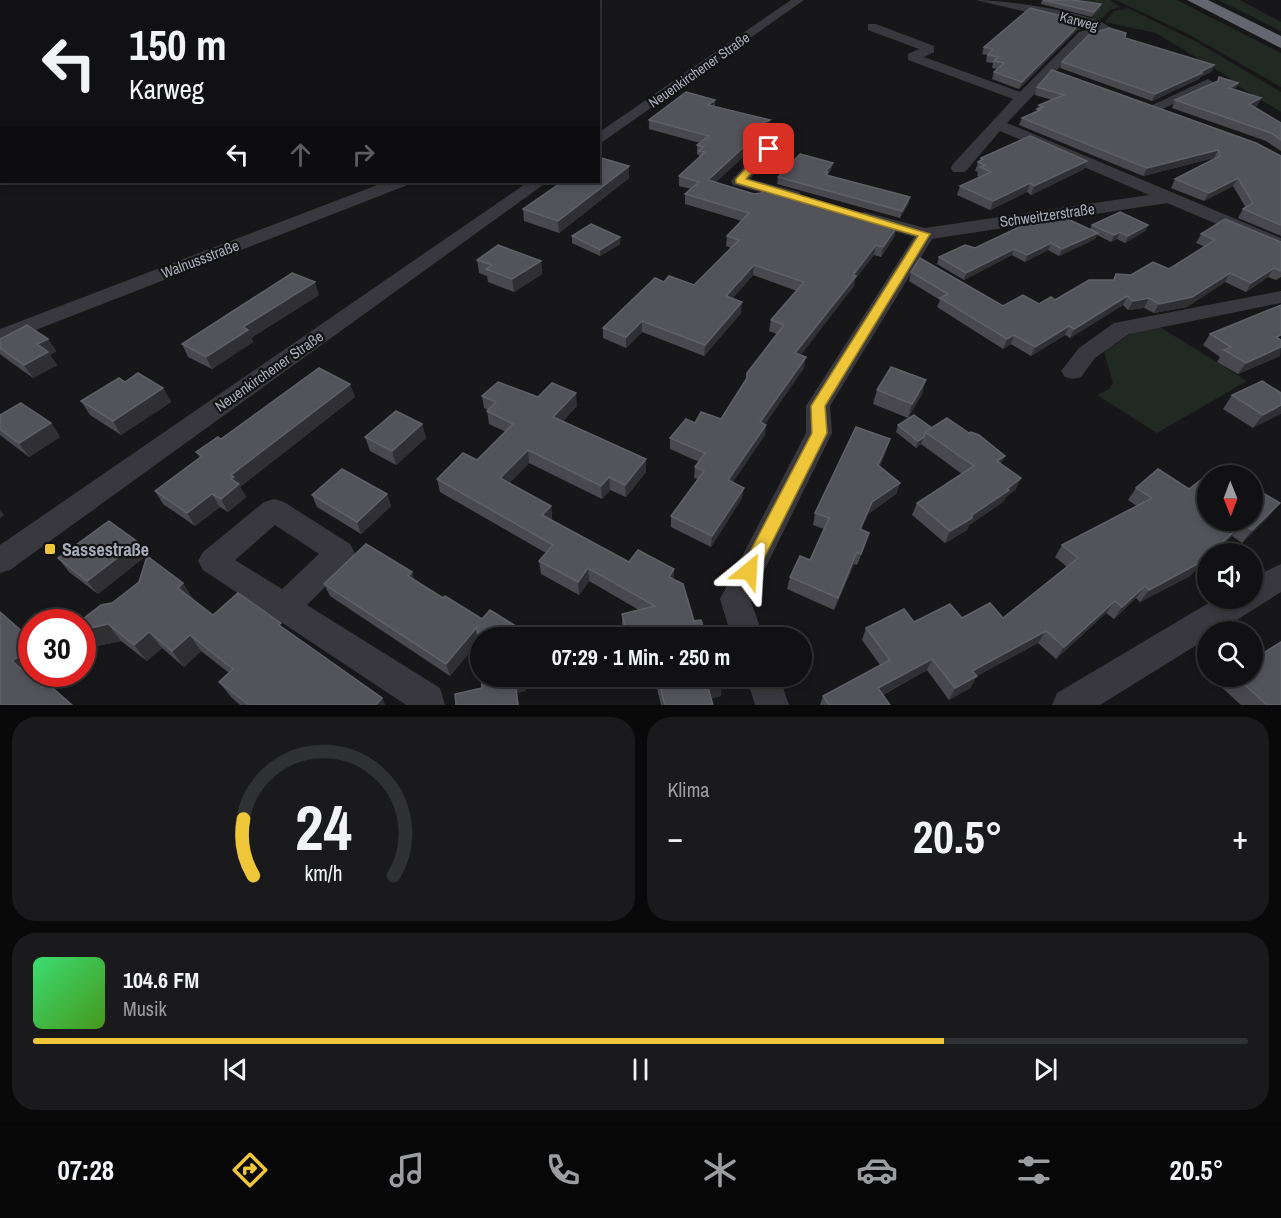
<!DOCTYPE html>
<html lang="de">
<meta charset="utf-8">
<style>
:root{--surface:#111113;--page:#1a1a1c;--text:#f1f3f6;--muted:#9c9da0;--line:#303133;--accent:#efc639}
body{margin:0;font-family:"Archivo Narrow",sans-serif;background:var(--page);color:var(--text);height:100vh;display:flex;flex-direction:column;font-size:22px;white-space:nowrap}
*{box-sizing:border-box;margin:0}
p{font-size:20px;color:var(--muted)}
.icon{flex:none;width:33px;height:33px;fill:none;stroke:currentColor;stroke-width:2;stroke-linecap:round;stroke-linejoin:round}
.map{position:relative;height:705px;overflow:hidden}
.sheet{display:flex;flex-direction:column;gap:12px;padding:12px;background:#09090a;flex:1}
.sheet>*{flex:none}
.guide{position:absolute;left:0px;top:0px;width:600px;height:183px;box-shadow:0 3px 9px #0003,0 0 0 2px var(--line);background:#111113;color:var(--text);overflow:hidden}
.needle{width:39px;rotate:179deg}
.fabs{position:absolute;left:1197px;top:465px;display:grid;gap:12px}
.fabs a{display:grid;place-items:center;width:66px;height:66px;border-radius:50%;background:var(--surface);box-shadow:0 3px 9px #0003,0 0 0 2px var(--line);font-size:30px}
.speed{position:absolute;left:18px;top:609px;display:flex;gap:12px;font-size:30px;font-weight:700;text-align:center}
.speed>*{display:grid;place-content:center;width:78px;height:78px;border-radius:50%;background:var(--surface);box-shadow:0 3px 9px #0003,0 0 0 2px var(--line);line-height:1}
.speed .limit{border:9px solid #d22;background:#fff;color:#111}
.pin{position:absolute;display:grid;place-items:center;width:51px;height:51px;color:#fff;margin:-26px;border-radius:12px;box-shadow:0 3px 9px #0006}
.me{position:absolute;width:66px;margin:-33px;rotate:27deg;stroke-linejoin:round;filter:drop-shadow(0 0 4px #0008)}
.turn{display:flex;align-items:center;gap:21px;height:126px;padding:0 30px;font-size:27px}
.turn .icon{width:78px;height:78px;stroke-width:2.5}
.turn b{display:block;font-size:42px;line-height:51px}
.lanes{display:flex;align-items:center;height:57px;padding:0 30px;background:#0003;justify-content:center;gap:30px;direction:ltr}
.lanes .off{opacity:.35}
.big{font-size:45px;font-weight:700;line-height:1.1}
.sheet .card{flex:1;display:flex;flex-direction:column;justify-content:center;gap:9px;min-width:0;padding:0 21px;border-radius:24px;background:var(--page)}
.sheet .dial{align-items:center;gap:0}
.dial svg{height:156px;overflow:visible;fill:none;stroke:var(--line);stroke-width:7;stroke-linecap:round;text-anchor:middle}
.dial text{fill:var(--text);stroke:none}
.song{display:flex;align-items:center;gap:18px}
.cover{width:72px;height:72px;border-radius:9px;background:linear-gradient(135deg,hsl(140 70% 55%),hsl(100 70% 35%))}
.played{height:6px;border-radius:3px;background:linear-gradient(90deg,var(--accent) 75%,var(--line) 75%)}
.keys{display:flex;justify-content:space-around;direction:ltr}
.heat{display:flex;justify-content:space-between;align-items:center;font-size:33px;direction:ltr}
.sheet .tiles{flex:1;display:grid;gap:12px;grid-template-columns:1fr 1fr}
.card:last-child{grid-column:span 2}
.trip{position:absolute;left:470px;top:627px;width:342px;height:60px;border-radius:30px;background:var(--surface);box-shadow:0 3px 9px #0003,0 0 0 2px var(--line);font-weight:700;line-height:60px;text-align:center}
.dock{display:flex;height:96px;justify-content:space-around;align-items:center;background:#070708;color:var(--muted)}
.dock .icon{width:42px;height:42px}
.dock .active{color:var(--accent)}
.dock b{font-size:27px;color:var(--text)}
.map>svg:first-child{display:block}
.green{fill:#212923}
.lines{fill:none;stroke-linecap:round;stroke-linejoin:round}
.minor{fill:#38383e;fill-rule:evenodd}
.highway{fill:#64666f;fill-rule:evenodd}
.wall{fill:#48484e}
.shaded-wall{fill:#303034}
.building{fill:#53535a;stroke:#606168;stroke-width:1.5}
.route{fill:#efc639;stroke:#9b8125;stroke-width:1.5}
.poi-dot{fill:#efc639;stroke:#121214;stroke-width:2}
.labels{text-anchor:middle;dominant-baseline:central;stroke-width:4.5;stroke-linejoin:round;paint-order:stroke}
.far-street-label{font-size:14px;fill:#a9acb9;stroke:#121214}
.street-label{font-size:15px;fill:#a9acb9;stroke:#121214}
.near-poi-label{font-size:18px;font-weight:bold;fill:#a9acb9;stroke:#121214;text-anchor:start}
</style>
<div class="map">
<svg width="1281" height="705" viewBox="0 0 1281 705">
<rect width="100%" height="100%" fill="#171719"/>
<g class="green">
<polygon points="1070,0 1110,0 1121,7 1110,10 1099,21 1091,20 1101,7"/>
<polygon points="1116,0 1177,0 1281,53 1281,87 1190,35"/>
<polygon points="1218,0 1240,0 1281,22 1281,31"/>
<polygon points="1128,8 1197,42 1281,92 1281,112 1240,87 1223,82 1230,78 1156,33 1105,22 1114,11"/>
<polygon points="1160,327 1247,381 1157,433 1097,395 1109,389 1113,383 1104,352 1133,332"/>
</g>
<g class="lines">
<g class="minor">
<polygon points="791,0 804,0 598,145 598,133"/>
<path d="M976,0C1002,0 1094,12 1111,28L1087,38L1007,123L1281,238V251L1167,203L932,239L830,406L832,433L750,599L764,638H732L720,599L806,433V406L914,237L859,221L856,217L859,213L865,212L925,228L1149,195L1000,131L965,172H953L951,168L953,164L1013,99L908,60V54L919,49L868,30V24H876L934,46V52L924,57L1020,92L1079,32L1093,28Z"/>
<polygon points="1208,79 1215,83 1213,86 1158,111 1153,112 1146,108"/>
<polygon points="769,144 777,149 750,179 799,192 802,196 799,200 793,201 733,185 731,181 763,146"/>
<polygon points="385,182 407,182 405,186 0,344 0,329"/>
<polygon points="528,182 547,182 10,570 0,573 0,545"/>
<polygon points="1281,291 1281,303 1129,334 1095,358 1081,377 1073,379 1065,377 1061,371 1079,348 1114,323"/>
<path d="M274,499L284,502L350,544L355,553L350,562L307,605L440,688L445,705H406L203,570L198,561L203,552L264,502ZM275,525L319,554L282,589L235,560Z"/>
<polygon points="1281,564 1281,592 1218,632 1208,632 1208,638 1100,705 1052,705 1057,693 1217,598 1252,598 1252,578"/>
<polygon points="746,676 779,676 789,705 755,705"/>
</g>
<polygon class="highway" points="1187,0 1208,0 1281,36 1281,48"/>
</g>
<g class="wall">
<polygon points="1042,0 1101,4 1100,9 1092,17 1041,4"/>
<polygon points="1086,22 1084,28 1077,30 1019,89 992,79 994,72 998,69 992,68 993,63 986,62 987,55 982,54 984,47"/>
<polygon points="1125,38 1214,65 1211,72 1200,77 1199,79 1152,101 1060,68 1062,62"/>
<polygon points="1238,83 1235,89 1261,98 1257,106 1254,107 1281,123 1281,151 1266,141 1172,108 1175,100"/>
<polygon points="1037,87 1281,156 1281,236 1238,218 1243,209 1246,208 1233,186 1204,201 1171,188 1175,179 1214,159 1214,158 1143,176 1019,125 1022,118 1036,112 1039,105 1052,100 1035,95"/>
<polygon points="715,100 715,106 769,129 759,133 759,142 715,183 754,194 897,227 894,237 881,257 874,255 855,279 854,286 800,355 804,368 765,424 765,435 732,483 742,498 711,547 671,527 671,516 698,479 694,478 695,467 699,462 670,449 670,438 695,423 721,419 746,379 747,373 777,334 769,331 771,320 797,291 753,275 732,299 741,313 704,356 642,332 626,348 603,338 603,328 664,282 694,285 731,248 726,246 727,236 742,221 685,204 685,194 691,189 679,186 679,176 699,158 699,155 697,154 697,145 700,143 649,129 649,120"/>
<polygon points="981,158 1087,161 1084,169 1031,195 1027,192 990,210 957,195 960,186 980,177 977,176 978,172 975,171 978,162 980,161"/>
<polygon points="833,163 831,170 827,175 908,205 900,218 777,184 778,177"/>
<polygon points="629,166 629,178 559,233 524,221 523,209"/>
<polygon points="1092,225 1148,225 1145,231 1125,243 1117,239 1111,242 1097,235 1095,239 1059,256 1048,250 1025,262 1012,255 964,280 937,264 939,257 975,248 1090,229"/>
<polygon points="1201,234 1281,242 1281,277 1276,280 1268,277 1246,292 1225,282 1187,307 1154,313 1144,308 1128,310 1123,305 1070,338 1065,335 1031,356 1011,344 1003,349 937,307 940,300 909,281 911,272 1003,306 1039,304 1113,280 1116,274 1131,275 1169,269 1205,247 1196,243"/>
<polygon points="572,236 620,244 600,256 572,243"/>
<polygon points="477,260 541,261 542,274 514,292 488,282 487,276 479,273"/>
<polygon points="319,295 251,338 253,342 212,369 188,357 182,344"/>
<polygon points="1210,334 1280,356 1238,374 1217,362 1220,357 1203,345"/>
<polygon points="0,339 48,339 56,351 50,355 57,365 33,378 1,355 0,354"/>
<polygon points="125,382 163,388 171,402 121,435 90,415 81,401"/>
<polygon points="877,390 922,394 908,418 873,404"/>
<polygon points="1281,393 1253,428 1223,409 1232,395"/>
<polygon points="482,396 538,397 577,406 563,421 646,459 646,472 626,497 610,490 602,499 529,463 509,483 551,506 552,518 551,520 629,562 674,569 674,579 694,621 707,638 625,638 622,626 622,614 639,610 589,581 579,595 541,574 539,561 546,553 440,492 437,479 477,460 506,432 489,424 487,411 488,410 484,408"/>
<polygon points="355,397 240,487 246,497 228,512 220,507 195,526 163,504 155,491 200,458 196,452 221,439"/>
<polygon points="0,415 51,423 60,437 29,457 0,435"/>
<polygon points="422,424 426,438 396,465 370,451 365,437"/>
<polygon points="898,425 932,428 1001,464 1021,478 1015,490 1006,497 1003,502 969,525 967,530 945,543 912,515 917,503 962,474 921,444 916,448 896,432"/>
<polygon points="890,439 886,451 880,466 900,483 896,494 868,514 861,530 869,533 865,545 857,565 854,564 834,610 787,589 790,577 810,560 824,529 813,525 815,513"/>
<polygon points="1136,488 1189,489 1269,516 1242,543 1232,536 1213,554 1208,554 1190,576 1140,602 1136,598 1114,619 1106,613 1056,659 1038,643 977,676 970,688 949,700 927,670 883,695 890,705 820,705 823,696 880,665 862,640 866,628 914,622 962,618 1003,618 1067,567 1055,557 1062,545 1137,506 1128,500"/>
<polygon points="387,494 391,506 361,534 317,507 312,495"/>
<polygon points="147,555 98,594 69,572 58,558"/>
<polygon points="412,572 414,580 443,598 482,619 530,635 531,638 480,638 478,642 450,676 330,596 324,584"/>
<polygon points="139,582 194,600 213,615 284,629 382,698 385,705 240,705 231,697 219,682 229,673 201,651 184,667 162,648 147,661 121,641 82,649 82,622 112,603"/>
<polygon points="654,676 720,676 721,696 711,698 713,705 661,705"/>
<polygon points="1228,676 1252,676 1281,705 1241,705 1219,685"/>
</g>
<g class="shaded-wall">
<polygon points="1101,4 1100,9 1092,17 1094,12"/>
<polygon points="1086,22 1084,28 1077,30 1019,89 1022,82 1080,24"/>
<polygon points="1214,65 1211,72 1200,77 1199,79 1152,101 1155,94"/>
<polygon points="1238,83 1234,90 1229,88"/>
<polygon points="1261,98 1257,106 1245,112 1249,104"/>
<polygon points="715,100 714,108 708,105"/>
<polygon points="770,120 769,129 759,133 759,142 708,190 708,180 747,130"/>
<polygon points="1218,150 1214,158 1143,176 1147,168"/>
<polygon points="1087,161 1084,169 1031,195 1034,186"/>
<polygon points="833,163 831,170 827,175 826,180 825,172"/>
<polygon points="629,166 629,178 559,233 558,221"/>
<polygon points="1238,178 1233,186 1204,201 1209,193"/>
<polygon points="1030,183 1027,192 990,210 993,201"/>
<polygon points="910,197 908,205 900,218 902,211"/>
<polygon points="1148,225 1145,231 1125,243 1128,236"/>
<polygon points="897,227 894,237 881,257 883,247"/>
<polygon points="1120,232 1117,239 1111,242 1114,235"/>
<polygon points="1098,233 1095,239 1059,256 1062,249"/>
<polygon points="620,237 620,244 600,256 600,250"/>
<polygon points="1051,243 1048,250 1025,262 1027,255"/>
<polygon points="876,245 874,255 855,279 854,286 794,364 795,353 853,275"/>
<polygon points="1014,249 1012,255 964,280 966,273"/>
<polygon points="541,261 542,274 514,292 512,279"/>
<polygon points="754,265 753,275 725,307 726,296"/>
<polygon points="1274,268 1268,277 1246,292 1251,283"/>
<polygon points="1230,273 1225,282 1187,307 1154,313 1159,304"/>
<polygon points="315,282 319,295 251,338 253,342 212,369 206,357 243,327"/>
<polygon points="1127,296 1123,305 1070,338 1074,329"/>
<polygon points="1149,298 1144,308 1128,310 1133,301"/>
<polygon points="742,302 741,313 704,356 705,345"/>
<polygon points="642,321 642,332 626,348 626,337"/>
<polygon points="1069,326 1065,335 1031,356 1035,347"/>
<polygon points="1014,335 1011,344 1003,349 1007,339"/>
<polygon points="48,339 56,351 50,355 57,365 33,378 24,365 37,344"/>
<polygon points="1281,347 1280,356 1238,374 1246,363"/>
<polygon points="806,357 804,368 759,433 760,422"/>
<polygon points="926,380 922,394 908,418 912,404"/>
<polygon points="350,384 355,397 240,487 246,497 228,512 221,499 231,475"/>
<polygon points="163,388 171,402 121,435 113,421"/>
<polygon points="576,393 577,406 555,430 553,417"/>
<polygon points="1281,405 1281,414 1253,428 1263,415"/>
<polygon points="51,423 60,437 29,457 19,443"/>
<polygon points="422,424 426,438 396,465 392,451"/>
<polygon points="766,425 765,435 727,491 728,480"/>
<polygon points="924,437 921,444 916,448 918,441"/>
<polygon points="890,439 886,451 875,477 878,465"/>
<polygon points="528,450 529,463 502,491 500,478"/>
<polygon points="1005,456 999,468 997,461"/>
<polygon points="646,459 646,472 626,497 625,485"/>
<polygon points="609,477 610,490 602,499 601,486"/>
<polygon points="1021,478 1015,490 1006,497 1003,502 969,525 967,530 945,543 950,531"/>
<polygon points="900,483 896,494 868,514 856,541 860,529 872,502"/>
<polygon points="744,488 742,498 711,547 712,536"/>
<polygon points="212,494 220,507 195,526 187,513"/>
<polygon points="387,494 391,506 361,534 357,522"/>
<polygon points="1280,503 1269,516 1242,543 1252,530"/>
<polygon points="551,506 552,518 544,528 542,515"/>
<polygon points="0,510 4,515 0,518"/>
<polygon points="1242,524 1232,536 1213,554 1210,554"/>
<polygon points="138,542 147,555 98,594 87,581"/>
<polygon points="857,552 854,564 834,610 838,598"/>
<polygon points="1208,556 1208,559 1190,576 1140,602 1149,590"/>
<polygon points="588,568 589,581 579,595 578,582"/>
<polygon points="674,569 674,582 669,577"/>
<polygon points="412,572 416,585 408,576"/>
<polygon points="183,583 194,600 178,588"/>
<polygon points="1145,586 1136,598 1114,619 1122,607"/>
<polygon points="1115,601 1106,613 1056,659 1064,647"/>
<polygon points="108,624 121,641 82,649 82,630"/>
<polygon points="477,627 480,639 450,676 446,664"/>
<polygon points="1046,631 1038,643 977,676 970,688 949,700 955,688 972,671"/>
<polygon points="149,632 162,648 147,661 134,645"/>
<polygon points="645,632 645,638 628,638 628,636"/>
<polygon points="190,635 201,651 184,667 172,651"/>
<polygon points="32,647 32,674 40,674 32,680 12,661"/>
<polygon points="932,659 927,670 873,700 878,688"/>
<polygon points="524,676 526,691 517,693 519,705 518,705 515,681"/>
<polygon points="722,684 721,696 706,700 708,688"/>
<polygon points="382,698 385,705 376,705"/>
</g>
<g class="building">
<polygon points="1043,0 1073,0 1101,4 1094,12"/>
<polygon points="1030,8 1086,22 1080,24 1022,82 994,72 1004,63 994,61 998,57 988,55 993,49 984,47"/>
<polygon points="1109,28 1126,33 1125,38 1214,65 1200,72 1202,73 1155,94 1062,62 1090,34"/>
<polygon points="1052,70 1256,143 1281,156 1281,225 1243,209 1253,203 1238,178 1209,193 1175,179 1220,156 1218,150 1147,168 1022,118 1040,110 1037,109 1043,107 1039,105 1064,95 1037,87"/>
<polygon points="1219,77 1238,83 1229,88 1261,98 1249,104 1281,123 1281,140 1271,133 1175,100 1218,81"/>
<polygon points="686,92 715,100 708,105 770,120 747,130 759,133 708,180 754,194 761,193 767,187 894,223 892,226 897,227 883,247 876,245 853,275 856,276 795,353 806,357 760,422 766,425 728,480 744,488 712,536 671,516 704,471 695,467 705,453 670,438 686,419 695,423 701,412 721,419 747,378 747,373 784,325 771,320 804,282 754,265 726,296 742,302 705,345 642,321 626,337 603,328 655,278 664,282 669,276 694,285 739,240 727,236 749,213 685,194 699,182 679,176 705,152 699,151 703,147 697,145 709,136 649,120"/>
<polygon points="1030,136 1087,161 1034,186 1030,183 993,201 960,186 991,172 980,167 985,165 978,162 983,159 981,158"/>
<polygon points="800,154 833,163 825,172 828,172 826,175 910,197 902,211 778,177"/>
<polygon points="598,157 629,166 558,221 523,209 562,182 598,182"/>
<polygon points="1120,212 1148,225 1128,236 1120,232 1114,235 1092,225"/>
<polygon points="1061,216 1098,233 1062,249 1051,243 1027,255 1014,249 966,273 939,257 965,245 975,248 1036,219"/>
<polygon points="1225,219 1281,242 1281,271 1274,268 1251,283 1230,273 1192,297 1159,304 1149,298 1133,301 1127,296 1074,329 1069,326 1035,347 1014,335 1007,339 940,298 948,294 911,272 920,258 1003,306 1023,295 1039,304 1051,297 1055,300 1089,280 1114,280 1116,274 1131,275 1153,262 1169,269 1215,240 1201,234"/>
<polygon points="591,224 620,237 600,250 572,236"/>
<polygon points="498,245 541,261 512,279 486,269 492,265 477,260"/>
<polygon points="292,273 315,282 243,327 248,330 206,357 182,344"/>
<polygon points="1281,305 1281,335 1276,337 1281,340 1281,347 1246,363 1224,350 1231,347 1210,334"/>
<polygon points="27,325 48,339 37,344 48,352 24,365 0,348 0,339"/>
<polygon points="891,367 926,380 912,404 877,390"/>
<polygon points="319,368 350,384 231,475 234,477 231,479 239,484 221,499 212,494 187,513 155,491 202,456 196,452 218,437 221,439"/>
<polygon points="138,373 163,388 113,421 81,401 119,378 125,382"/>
<polygon points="1262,381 1281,393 1281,405 1263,415 1232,395"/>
<polygon points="498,382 538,397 552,383 576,393 553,417 646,459 625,485 609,477 601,486 528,450 500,478 551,506 542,515 629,562 638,550 674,569 669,577 683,584 694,621 701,620 707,638 647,638 645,632 628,636 622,614 655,606 588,568 578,582 539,561 553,545 437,479 463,453 477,460 513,424 487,411 496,402 482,396"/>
<polygon points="21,403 51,423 19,443 0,429 0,415"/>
<polygon points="396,411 422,424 392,451 365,437"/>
<polygon points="914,415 932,428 925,432 924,437 918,441 898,425"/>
<polygon points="947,418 969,433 971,432 979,435 1005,456 997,461 1021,478 1007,489 1009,490 972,515 972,518 950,531 917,503 974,466 925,432"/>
<polygon points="856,427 890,439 878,465 900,483 872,502 860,529 869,533 861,554 857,552 838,598 790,577 800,556 810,560 829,518 815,513"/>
<polygon points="342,469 387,494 357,522 312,495"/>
<polygon points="1158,469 1189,489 1206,476 1208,477 1208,520 1252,520 1253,487 1280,503 1252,530 1242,524 1210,554 1208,554 1208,556 1199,563 1149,590 1145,586 1122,607 1115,601 1064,647 1046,631 972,671 977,676 955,688 932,659 878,688 890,705 829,705 823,696 890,660 866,628 904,609 914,622 950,604 962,618 990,603 1003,618 1078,558 1062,545 1152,498 1136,488"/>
<polygon points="109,521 138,542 87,581 58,558"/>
<polygon points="366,544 412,572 408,576 443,598 445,596 482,619 490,610 530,635 526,638 480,638 480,666 477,627 446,664 324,584"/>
<polygon points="147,556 183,583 178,588 213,615 238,593 281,623 279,625 382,698 376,705 249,705 219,682 233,669 190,635 172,651 149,632 134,645 108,624 82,630 82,622 79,622 101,605 112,603 139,582"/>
<polygon points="0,612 32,640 32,647 12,661 42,687 47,683 72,705 0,705"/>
<polygon points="1281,642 1281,705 1267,705 1235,676 1252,676 1252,660"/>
<polygon points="481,676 524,676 524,679 515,681 518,705 456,705 455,694 482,688"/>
<polygon points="657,676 720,676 722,684 708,688 713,705 665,705"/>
</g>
<polygon class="route" points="766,147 774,149 746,179 930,234 825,406 827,433 755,576 749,579 742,576 740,571 812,433 811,406 918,236 736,183 736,179"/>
<rect class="poi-dot" x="44" y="543" width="12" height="12" rx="3"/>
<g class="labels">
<g class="far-street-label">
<text transform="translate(1079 21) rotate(15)">Karweg</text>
<text transform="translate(699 70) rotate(-35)">Neuenkirchener Straße</text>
</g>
<g class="street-label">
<text transform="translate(1047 215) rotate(-8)">Schweitzerstraße</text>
<text transform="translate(200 259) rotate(-21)">Walnussstraße</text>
<text transform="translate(269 371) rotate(-35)">Neuenkirchener Straße</text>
</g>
<g class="near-poi-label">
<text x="62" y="549">Sassestraße</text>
</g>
</g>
</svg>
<div class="fabs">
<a><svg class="needle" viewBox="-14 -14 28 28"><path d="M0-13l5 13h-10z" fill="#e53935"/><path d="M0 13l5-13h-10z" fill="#9c9da0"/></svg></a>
<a><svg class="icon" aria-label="sound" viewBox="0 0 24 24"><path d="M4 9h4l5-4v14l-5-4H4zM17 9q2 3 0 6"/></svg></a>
<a><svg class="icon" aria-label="search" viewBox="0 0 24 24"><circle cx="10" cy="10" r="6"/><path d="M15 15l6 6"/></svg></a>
</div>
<div class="speed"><div class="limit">30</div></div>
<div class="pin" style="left:769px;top:149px;background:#d93025"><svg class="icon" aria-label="arrive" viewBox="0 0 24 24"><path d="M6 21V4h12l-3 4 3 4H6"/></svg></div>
<svg class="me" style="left:749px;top:571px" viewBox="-20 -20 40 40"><path d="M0-17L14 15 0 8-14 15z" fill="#efc639" stroke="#fff" stroke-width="4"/></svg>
<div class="trip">07:29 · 1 Min. · 250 m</div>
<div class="guide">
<div class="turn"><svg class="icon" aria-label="left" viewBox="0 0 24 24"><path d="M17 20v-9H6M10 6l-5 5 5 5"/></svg><div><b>150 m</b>Karweg</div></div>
<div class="lanes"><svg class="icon" aria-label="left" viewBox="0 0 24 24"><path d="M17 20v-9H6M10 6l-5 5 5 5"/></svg><svg class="icon off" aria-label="ahead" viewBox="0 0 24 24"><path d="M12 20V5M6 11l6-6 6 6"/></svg><svg class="icon off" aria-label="right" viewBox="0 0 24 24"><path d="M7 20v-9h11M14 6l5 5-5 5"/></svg></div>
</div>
</div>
<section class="sheet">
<div class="tiles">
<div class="card dial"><svg viewBox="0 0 100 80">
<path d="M14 69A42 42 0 1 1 86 69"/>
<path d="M14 69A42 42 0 0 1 9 40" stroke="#efc639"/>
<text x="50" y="56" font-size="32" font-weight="700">24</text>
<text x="50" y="72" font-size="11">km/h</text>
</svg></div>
<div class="card"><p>Klima</p>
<div class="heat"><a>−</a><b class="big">20.5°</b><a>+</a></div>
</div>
<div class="card">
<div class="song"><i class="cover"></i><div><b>104.6 FM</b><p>Musik</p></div></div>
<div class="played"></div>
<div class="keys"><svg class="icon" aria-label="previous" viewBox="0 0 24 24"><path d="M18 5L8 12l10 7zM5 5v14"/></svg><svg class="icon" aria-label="pause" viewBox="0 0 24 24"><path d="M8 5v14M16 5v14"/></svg><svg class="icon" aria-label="next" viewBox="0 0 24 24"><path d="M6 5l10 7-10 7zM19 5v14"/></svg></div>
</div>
</div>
</section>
<nav class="dock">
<b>07:28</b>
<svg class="icon active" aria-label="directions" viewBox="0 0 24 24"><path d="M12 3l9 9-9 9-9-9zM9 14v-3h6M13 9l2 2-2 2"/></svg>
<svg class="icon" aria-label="music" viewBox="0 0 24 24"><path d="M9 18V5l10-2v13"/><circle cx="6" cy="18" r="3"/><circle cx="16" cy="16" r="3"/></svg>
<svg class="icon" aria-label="phone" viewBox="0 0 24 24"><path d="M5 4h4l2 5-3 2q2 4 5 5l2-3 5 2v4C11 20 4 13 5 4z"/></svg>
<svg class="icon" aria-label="climate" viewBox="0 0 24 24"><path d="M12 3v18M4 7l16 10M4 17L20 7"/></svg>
<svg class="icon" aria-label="car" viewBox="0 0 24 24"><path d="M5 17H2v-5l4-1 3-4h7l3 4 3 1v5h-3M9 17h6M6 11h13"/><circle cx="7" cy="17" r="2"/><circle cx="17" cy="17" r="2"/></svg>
<svg class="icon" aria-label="filters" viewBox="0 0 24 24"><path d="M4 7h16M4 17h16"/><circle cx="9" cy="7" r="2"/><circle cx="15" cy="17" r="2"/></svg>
<b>20.5°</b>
</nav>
